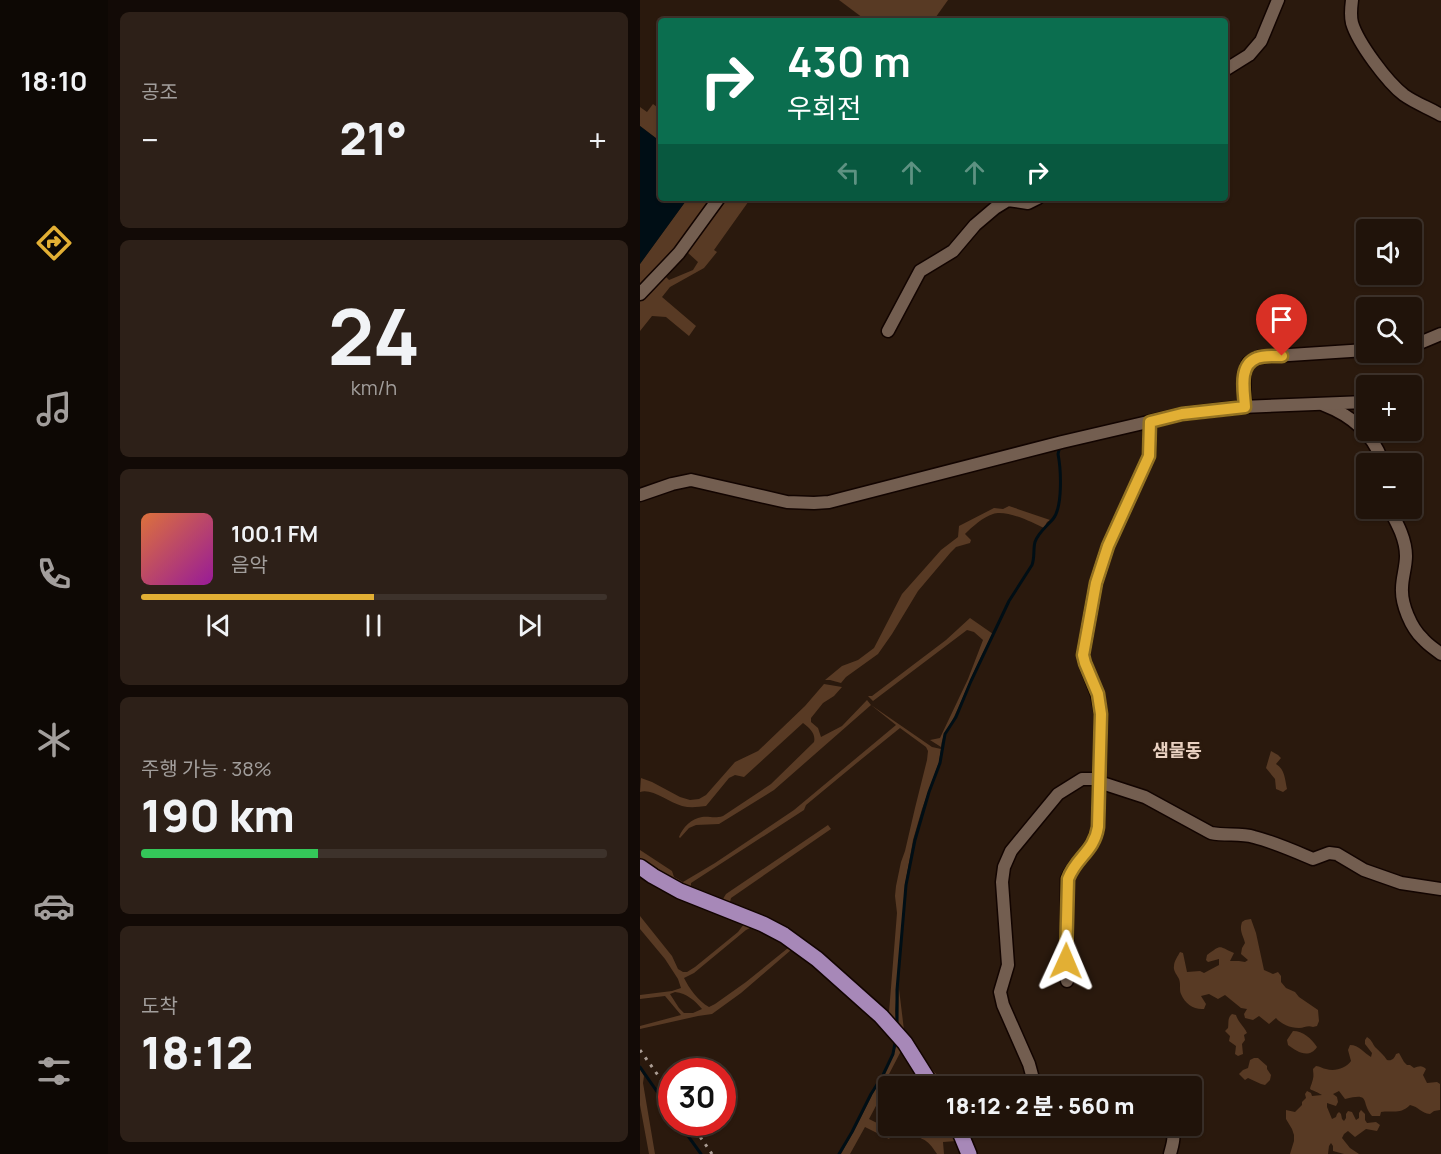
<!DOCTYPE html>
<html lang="ko">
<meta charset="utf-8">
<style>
:root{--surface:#20130a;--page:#2d2018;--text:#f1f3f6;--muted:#a29e9c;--line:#3d322b;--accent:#e2af34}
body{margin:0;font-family:Manrope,"Noto Sans KR",sans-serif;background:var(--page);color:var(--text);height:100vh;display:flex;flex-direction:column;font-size:22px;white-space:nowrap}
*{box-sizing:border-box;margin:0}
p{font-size:20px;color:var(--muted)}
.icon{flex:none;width:33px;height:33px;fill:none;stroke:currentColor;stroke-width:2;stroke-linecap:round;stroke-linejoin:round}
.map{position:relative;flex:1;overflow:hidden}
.panel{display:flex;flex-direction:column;gap:12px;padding:12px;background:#120a06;width:532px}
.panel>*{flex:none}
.guide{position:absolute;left:18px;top:18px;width:570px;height:183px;border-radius:6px;box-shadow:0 2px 4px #0004,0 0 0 2px var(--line);background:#0b6e4f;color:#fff;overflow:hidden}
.fabs{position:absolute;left:716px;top:219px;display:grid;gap:12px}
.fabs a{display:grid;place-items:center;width:66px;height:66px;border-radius:6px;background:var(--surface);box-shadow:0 2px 4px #0004,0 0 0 2px var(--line);font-size:30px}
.speed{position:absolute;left:18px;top:1058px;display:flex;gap:12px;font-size:30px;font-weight:700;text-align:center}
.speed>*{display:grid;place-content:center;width:78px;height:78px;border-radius:50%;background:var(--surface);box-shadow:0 2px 4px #0004,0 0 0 2px var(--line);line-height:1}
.speed .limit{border:9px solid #d22;background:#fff;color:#111}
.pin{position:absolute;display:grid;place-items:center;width:51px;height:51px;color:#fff;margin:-62px -26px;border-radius:50% 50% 50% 0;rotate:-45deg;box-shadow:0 0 6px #0007}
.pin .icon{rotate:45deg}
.me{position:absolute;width:66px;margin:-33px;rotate:1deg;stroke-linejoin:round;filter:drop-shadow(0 0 4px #0008)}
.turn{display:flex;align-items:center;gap:21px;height:126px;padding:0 30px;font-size:27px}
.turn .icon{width:78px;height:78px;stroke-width:2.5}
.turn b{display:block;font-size:42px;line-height:51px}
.lanes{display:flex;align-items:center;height:57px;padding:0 30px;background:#0003;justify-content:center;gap:30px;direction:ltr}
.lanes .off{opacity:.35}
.big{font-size:45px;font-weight:800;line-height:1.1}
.panel .widget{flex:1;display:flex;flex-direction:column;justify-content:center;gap:9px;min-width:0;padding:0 21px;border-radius:9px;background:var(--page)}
.panel .dial{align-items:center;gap:0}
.dial b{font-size:78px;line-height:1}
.song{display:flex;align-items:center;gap:18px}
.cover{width:72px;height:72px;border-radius:9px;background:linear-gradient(135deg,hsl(20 70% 55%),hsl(300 70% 35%))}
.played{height:6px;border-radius:3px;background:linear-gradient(90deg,var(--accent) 50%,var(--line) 50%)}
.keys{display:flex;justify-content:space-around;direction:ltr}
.heat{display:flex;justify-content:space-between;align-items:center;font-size:33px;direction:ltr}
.charge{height:9px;border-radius:4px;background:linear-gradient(90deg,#34c759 38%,var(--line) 0)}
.trip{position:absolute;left:238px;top:1076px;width:324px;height:60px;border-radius:6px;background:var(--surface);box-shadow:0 2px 4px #0004,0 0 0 2px var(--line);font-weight:800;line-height:60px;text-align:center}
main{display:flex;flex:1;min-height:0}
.tabs{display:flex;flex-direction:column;width:108px;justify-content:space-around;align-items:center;background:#0d0804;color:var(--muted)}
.tabs .icon{width:42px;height:42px}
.tabs .selected{color:var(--accent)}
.tabs b{font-size:27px;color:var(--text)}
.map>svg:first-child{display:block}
.green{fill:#583a24;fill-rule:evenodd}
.water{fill:#000e15}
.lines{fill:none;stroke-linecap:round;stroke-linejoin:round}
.stream{stroke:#000e15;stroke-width:3}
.minor-casing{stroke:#120400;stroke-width:15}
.major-casing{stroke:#120400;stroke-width:18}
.minor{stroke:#735e50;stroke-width:12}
.major{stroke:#a788b8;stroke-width:15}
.rail{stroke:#aa9c93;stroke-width:3;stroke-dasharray:3 6;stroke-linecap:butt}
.route-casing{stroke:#937222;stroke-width:15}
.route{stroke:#e2af34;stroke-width:10}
.labels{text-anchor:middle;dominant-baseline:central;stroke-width:6;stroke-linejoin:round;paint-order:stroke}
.quarter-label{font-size:18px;font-weight:bold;fill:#e9d1c1;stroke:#2a190d}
</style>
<main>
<nav class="tabs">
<b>18:10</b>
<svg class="icon selected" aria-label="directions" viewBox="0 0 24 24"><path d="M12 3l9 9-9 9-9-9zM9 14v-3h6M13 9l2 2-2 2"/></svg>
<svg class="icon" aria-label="music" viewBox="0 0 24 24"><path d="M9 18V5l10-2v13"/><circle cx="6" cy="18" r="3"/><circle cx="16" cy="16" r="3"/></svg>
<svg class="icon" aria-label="phone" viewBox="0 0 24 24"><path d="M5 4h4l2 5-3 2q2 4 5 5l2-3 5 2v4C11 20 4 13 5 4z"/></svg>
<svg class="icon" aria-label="climate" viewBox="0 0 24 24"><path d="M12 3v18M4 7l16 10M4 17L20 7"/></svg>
<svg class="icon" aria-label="car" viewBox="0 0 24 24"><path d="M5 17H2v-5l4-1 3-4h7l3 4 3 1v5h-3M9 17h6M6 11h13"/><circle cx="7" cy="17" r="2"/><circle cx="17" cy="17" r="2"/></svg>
<svg class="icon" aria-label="filters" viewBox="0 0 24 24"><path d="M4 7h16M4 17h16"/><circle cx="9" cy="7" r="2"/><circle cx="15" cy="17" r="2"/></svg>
</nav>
<section class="panel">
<div class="widget"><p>공조</p>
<div class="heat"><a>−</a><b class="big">21°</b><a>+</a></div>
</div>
<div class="widget dial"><b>24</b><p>km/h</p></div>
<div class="widget">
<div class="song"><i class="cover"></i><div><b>100.1 FM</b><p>음악</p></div></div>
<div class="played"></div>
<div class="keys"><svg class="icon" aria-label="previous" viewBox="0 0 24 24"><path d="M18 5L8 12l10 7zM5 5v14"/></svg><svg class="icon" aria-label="pause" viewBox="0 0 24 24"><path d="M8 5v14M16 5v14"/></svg><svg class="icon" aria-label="next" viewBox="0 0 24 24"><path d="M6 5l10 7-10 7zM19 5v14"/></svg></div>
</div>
<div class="widget"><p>주행 가능 · 38%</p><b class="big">190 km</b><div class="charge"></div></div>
<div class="widget"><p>도착</p><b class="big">18:12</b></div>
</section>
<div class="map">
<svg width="801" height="1154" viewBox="0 0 801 1154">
<rect width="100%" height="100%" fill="#2a190d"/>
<g class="green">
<polygon points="199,0 308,0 293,21 227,21"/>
<polygon points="13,104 21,110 21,142 0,126 0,107 7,112"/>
<polygon points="48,198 72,198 19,269 0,288 0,264"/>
<polygon points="88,198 111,198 74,250 77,252 64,268 30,287 22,297 56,326 49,336 26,317 12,316 0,331 0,299 25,276 29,280 53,270 58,262 47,252"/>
<path d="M369,506L410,520L407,522L404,528C392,522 365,509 353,514C343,517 332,527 325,534L331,540L330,543L316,547L311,552L278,591L252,634L238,654L206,677L201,683L190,680H185L202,666L218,660L234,648L262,594L301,550L318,537L319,526L354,508L363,509Z"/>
<path d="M330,618L353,634C338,660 327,689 314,717C309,728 302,734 301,747L290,740L300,738L328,679L343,640L334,632L327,630L233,701L228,696H232L306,640Z"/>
<path d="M184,684L202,687L194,696L183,703L171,718V722L178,728L181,737L202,726L227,700L231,705L292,747L301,749L299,762L282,809L273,840L265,885L264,910L255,1011L256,1023L258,1024L259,989L264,1030L294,1072L311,1086H296L176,953L57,892L0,860V850L32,871L34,877L43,882L75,863L154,810L256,725L231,705L134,790L79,824L56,825L49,828L40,838L39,837C43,827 51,819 62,817C70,816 74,819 83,816L131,784L174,742C176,734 170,728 163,723L104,777L95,775L89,778L66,806C58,807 50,808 42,806C28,802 12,788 0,792L1,778L12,782L40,797L50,800L59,799L66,795L95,762L118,751L165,706ZM260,728L286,747L288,751L287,760L275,808L265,851L261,862L256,886L255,896L257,913L249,1012L244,1010L179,952L154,933L123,915L90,902L91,898L191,829L188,825L86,894L83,899L51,886V883L164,810L166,805L218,762Z"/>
<path d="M631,751L638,755L641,758L636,764C645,769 645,780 647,789L643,792L636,789L635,779L626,768Z"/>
<path d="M0,871L43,896L122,928L144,941L167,957L214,995L238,1018L266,1053L287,1086H283L261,1051L247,1078L245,1089L229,1119L249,1129L252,1135L249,1139L225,1127L210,1154H201C212,1135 222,1115 232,1095C241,1078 252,1062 257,1043L249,1038L248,1035L241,1027L197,988L186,976L151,950L101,993L72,1014L58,1016L0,1029V1026L41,1015L25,996L0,999V995L32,991L41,988L38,979L25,959L0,929V916L32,956L38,969L43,972H47L55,967L98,932L104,924L36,897L0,875ZM112,927L124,932L148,948L106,982L75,1004L69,1007C58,1001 49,988 44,978L54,973L106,930ZM35,992C47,993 55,1001 62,1009L53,1013H44L39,1008L30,994Z"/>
<path d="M611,919L616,933L624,970L633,974L638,972L641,976V982L646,988L655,992L659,997L678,1010L679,1021L677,1026L673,1027C667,1025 665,1028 659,1028C650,1028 641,1024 636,1018L629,1024L619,1016L613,1020L605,1018L604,1014L607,1009L601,1008L585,995L578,999L569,994L561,996L566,1004L564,1009C554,1010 545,1004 541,994C539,990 541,984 539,979C537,975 533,971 534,966C534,961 538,956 540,952L543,953L547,972L560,971L564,973L579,965V959L568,962L566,960L567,955C582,944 578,946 594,953L590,961H599L605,962L608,960L601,954L602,948L605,943C603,935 599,931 602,922L605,920Z"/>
<path d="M592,1014L596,1015C598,1022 604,1026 607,1033L604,1035L605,1040L602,1044L603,1054L598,1056L595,1054L596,1046L589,1041L590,1036L585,1031L588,1028C589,1023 587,1018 592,1014Z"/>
<path d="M653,1031C663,1031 671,1038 677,1047C669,1059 657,1052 648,1045L647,1040Z"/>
<path d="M727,1037C732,1040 732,1043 735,1047C739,1051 744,1055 747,1060C752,1061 754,1059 756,1054L759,1053L764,1062L767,1065H770L774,1068C779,1066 782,1065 786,1069L783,1075L787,1083L797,1082L800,1084V1110L794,1111L790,1114C781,1113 779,1107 770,1105C760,1115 753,1110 741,1112L740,1116H732C720,1102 732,1092 705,1099L699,1091L693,1094L697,1097L698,1102L696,1106L687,1103V1107L692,1119L696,1117L697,1114L699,1112L701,1114L702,1119L704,1121L706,1118V1114L708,1111L712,1112L716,1120L719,1118V1113L721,1110L725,1114V1120L727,1123L736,1122L740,1125L737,1131L726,1129L715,1137L708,1131L704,1134L702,1138L710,1148L719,1154H704L693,1151V1146L691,1143L689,1146L688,1154H650L654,1141V1135L652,1129L646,1119V1110L655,1112L662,1105V1102L666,1098L665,1094L667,1091L671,1093L672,1096L682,1095C667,1086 669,1094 673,1079C674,1075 673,1072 673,1069L676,1066C680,1066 683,1069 686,1069C695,1072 706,1068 711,1061L708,1050L710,1045C719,1045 724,1053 731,1057L732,1053L725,1044V1040Z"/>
<polygon points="614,1058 618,1058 627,1066 627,1069 631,1075 630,1080 625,1085 621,1084 608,1078 605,1080 599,1074 603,1070 608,1068 610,1060"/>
<polygon points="0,1069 4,1076 3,1083 15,1154 9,1154 0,1105"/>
<path d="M299,1125L308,1127L314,1131L316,1141L303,1142L304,1154H297C287,1138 282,1138 265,1134C276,1126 286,1125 299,1125Z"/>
</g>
<polygon class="water" points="0,126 21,142 21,198 48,198 0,264"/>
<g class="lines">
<g class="stream">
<path d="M257,1024V990L266,885L275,840L289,792L300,763L305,734L316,717L331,681L369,601L392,565C395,557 393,549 395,542C398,533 407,526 413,519C423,507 421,469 418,454L419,450"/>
<polyline points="0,1067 32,1113"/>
<polyline points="38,1122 61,1154"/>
<polyline points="199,1154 212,1132 231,1094 243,1075 253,1054 255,1043"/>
</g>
<g class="minor-casing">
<g id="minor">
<path d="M712,0C711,8 710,15 712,23C718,43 747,82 764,95C775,103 789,108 801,115"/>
<polyline points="585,70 609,55 621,41 638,0"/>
<polyline points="0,294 39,253 79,198"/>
<polyline points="248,331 280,271 313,251 335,225 355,208 368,200 388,203 398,198"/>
<polyline points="771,344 782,342 801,334"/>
<path d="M684,405C710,415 732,433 742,460L740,464"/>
<polyline points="605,407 604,374 608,363 619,357 726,350"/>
<polyline points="0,495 32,484 51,480 147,502 174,503 189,502 422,442 542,414 601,407 726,402"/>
<path d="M749,508C757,523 766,539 766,556C766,567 762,578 762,588C761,604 771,628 783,639C788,645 795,649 801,654"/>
<path d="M459,782L505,797L571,833C586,836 600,833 614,837C634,842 654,851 673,859L689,853L697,854L724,870L761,883L801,889"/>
<path d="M427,981V879C436,858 454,851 458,827L461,714L457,694L445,663L443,655L456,583L468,546L509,456L510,422"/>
<polyline points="395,1086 389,1064 363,1005 360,992 368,965 362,882 364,867 371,851 418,794 442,779 459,779"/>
<path d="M527,1125C537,1134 533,1142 530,1154"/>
</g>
</g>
<g class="major-casing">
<g id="major">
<polyline points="0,867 13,876 40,891 123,924 144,935 177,959 241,1016 265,1043 292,1086"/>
<polyline points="317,1125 329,1154"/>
</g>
</g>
<use href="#minor" class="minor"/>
<use href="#major" class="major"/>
<g class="rail">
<polyline points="0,1050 32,1095"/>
<polyline points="50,1122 72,1154"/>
</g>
</g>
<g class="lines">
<g class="route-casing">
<path id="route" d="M426,961L428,879C436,857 454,852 458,827L461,714L458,694L445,663L443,655L456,583L468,546L509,456L510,422L542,414L605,407C604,391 598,365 617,358C624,355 635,356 642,356"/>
</g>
<use href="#route" class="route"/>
</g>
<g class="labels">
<g class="quarter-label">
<text x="537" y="750">샘물동</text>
</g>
</g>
</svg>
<div class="fabs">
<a><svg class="icon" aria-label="sound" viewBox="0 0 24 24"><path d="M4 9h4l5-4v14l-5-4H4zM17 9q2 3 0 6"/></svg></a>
<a><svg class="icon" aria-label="search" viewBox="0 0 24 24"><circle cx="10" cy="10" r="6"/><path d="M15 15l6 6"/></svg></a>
<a>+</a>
<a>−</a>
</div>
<div class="speed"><div class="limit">30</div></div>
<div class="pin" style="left:642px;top:356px;background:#d93025"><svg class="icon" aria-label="arrive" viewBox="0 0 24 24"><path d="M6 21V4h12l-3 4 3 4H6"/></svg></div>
<svg class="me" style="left:426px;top:961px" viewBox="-20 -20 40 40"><path d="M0-17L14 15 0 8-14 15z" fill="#e2af34" stroke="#fff" stroke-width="4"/></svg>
<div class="trip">18:12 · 2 분 · 560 m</div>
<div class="guide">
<div class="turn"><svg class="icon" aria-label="right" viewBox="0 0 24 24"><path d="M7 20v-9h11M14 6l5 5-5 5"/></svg><div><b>430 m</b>우회전</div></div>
<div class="lanes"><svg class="icon off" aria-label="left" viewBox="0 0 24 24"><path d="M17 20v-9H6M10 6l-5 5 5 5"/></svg><svg class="icon off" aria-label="ahead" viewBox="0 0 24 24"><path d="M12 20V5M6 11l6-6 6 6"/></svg><svg class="icon off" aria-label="ahead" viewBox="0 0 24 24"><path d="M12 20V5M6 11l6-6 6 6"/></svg><svg class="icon" aria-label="right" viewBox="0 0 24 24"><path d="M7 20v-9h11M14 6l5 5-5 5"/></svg></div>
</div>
</div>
</main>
